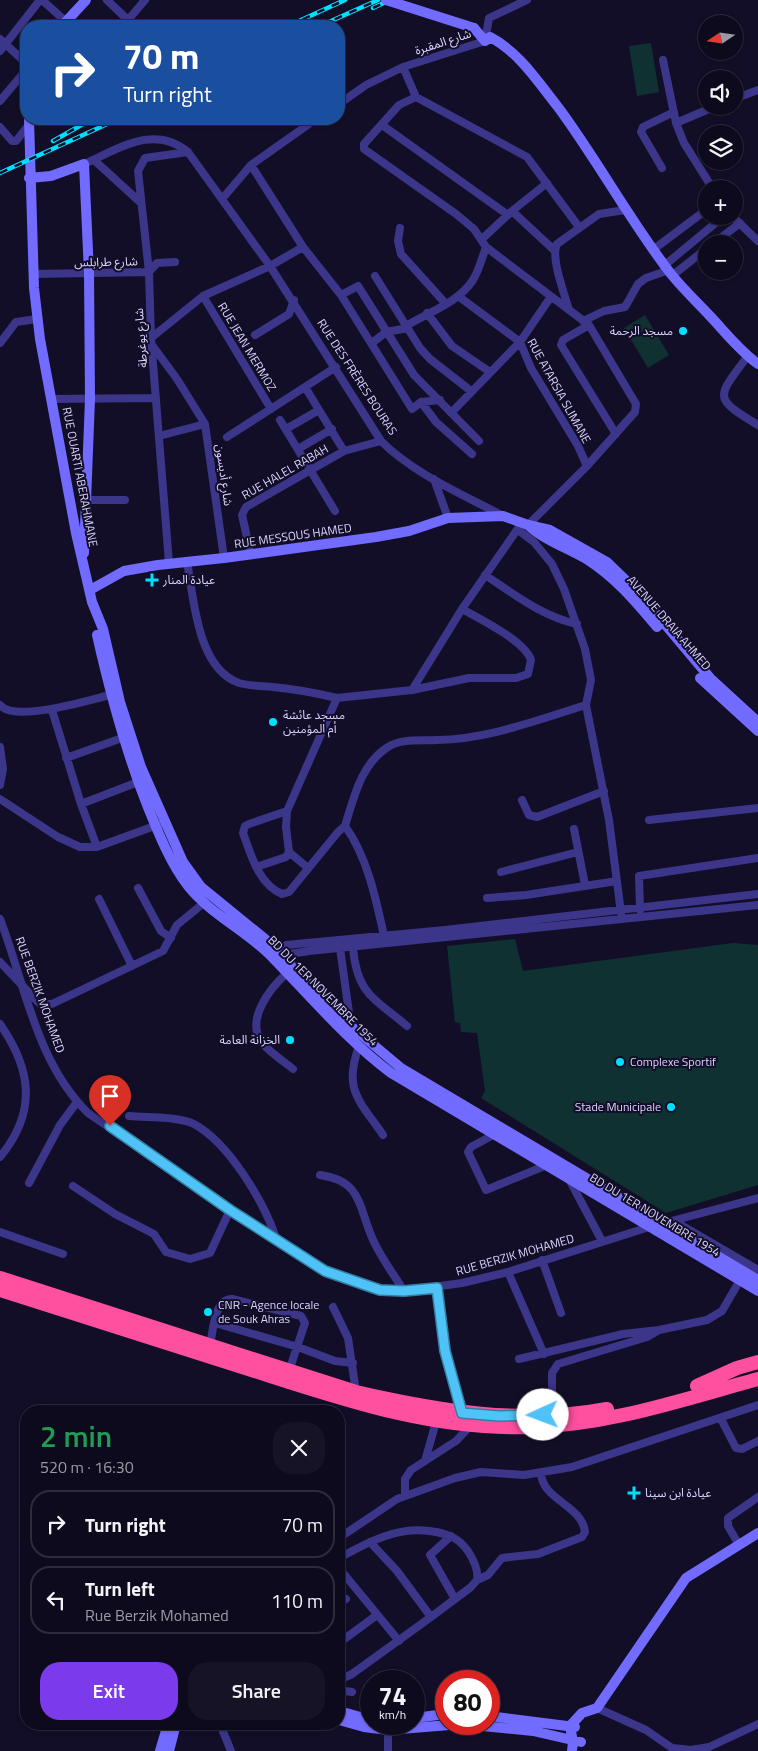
<!DOCTYPE html>
<meta charset="utf-8">
<style>
body{margin:0;font-family:"Titillium Web","Noto Sans Arabic",sans-serif;background:#171326;color:#f1f3f6;height:100vh;display:flex;flex-direction:column;font-size:19px;white-space:nowrap}
*{box-sizing:border-box;margin:0}
p{font-size:16px;color:#9b9aa4}
.icon{flex:none;width:28px;height:28px;fill:none;stroke:currentColor;stroke-width:2;stroke-linecap:round;stroke-linejoin:round}
.map{position:relative;flex:1;overflow:hidden}
.panel{position:absolute;left:20px;top:1405px;width:325px;height:325px;display:flex;flex-direction:column;background:#0e0a1d;border-radius:20px;box-shadow:0 1px 4px #0004,0 0 0 1px #2e2b3b}
.panel>*{flex:none}
.top-card{position:absolute;left:20px;top:20px;width:325px;height:105px;border-radius:20px;box-shadow:0 1px 4px #0004,0 0 0 1px #2e2b3b;background:#1a4fa0;color:#fff;overflow:hidden}
.needle{width:32px;rotate:257deg}
.fabs{position:absolute;left:698px;top:15px;display:grid;gap:10px}
.fabs a{display:grid;place-items:center;width:45px;height:45px;border-radius:50%;background:#0e0a1d;box-shadow:0 1px 4px #0004,0 0 0 1px #2e2b3b;font-size:25px}
.speed{position:absolute;left:360px;top:1670px;display:flex;gap:10px;font-size:25px;font-weight:700;text-align:center}
.speed>*{display:grid;place-content:center;width:65px;height:65px;border-radius:50%;background:#0e0a1d;box-shadow:0 1px 4px #0004,0 0 0 1px #2e2b3b;line-height:1}
.speed small{font-size:12px;font-weight:400}
.speed .limit{border:8px solid #d22;background:#fff;color:#111}
.pin{position:absolute;display:grid;place-items:center;width:42px;height:42px;color:#fff;margin:-51px -21px;border-radius:50% 50% 50% 0;rotate:-45deg;box-shadow:0 0 5px #0007}
.pin .icon{rotate:45deg}
.me{position:absolute;width:55px;margin:-28px;rotate:268deg;stroke-linejoin:round;filter:drop-shadow(0 0 4px #0008)}
.turn{display:flex;align-items:center;gap:18px;height:105px;padding:0 20px;font-size:22px}
.turn .icon{width:65px;height:65px;stroke-width:2.5}
.turn b{display:block;font-size:35px;line-height:42px}
.round{display:grid;place-items:center;flex:none;width:52px;height:52px;border-radius:20px;background:#171326}
.summary{display:flex;align-items:center;justify-content:space-between;height:85px;padding:0 20px}
h1{font-size:30px;font-weight:600;line-height:38px;color:#1e9e55}
.primary-button{display:flex;gap:10px;margin-top:auto;padding:10px 20px}
.primary-button a{flex:1;height:58px;border-radius:20px;background:#7c3aed;color:#fff;font-size:20px;font-weight:600;line-height:58px;text-align:center}
.primary-button a+a{background:#171326;color:#f1f3f6}
ul{padding:0;list-style:none}
li{display:flex;align-items:center;gap:15px;height:68px;margin:0 10px 8px;padding:0 10px;border:2px solid #2e2b3b;border-radius:20px}
li div{flex:1}
li b{display:block;font-size:19px}
li em{font-style:normal}
.map>svg:first-child{display:block}
.green{fill:#103131}
.lines{fill:none;stroke-linecap:round;stroke-linejoin:round}
.street{stroke:#3b3689;stroke-width:8}
.secondary{stroke:#726bff;stroke-width:10}
.highway{stroke:#ff4f9f;stroke-width:14}
.rail-casing{stroke:#00dfff;stroke-width:4.5}
.rail{stroke:#130e27;stroke-width:2.5;stroke-dasharray:8;stroke-linecap:butt}
.secondary-bridge{stroke:#726bff;stroke-width:10}
.route-casing{stroke:#337fa1;stroke-width:12}
.route{stroke:#4fc3f7;stroke-width:9}
.poi-dot{fill:#00dfff;stroke:#130e27;stroke-width:2}
.labels{text-anchor:middle;stroke-width:4;stroke-linejoin:round;paint-order:stroke}
.street-label{font-size:12px;fill:#dad4ff;stroke:#130e27}
.poi-label{font-size:12px;fill:#dad4ff;stroke:#130e27;text-anchor:start}
</style>
<div class="map">
<svg width="758" height="1751" viewBox="0 0 758 1751">
<rect width="100%" height="100%" fill="#130e27"/>
<path class="green" d="M651 43 659 92 637 96 629 46Z
M645 315 669 355 648 368 624 328Z
M515 939 523 971 733 943 758 945V1185L666 1213 481 1098 485 1091 477 1033 461 1032 460 1023 455 1022 447 946Z"/>
<g class="lines">
<path class="street" d="M42 0 71 26
M107 0 129 21
M123 26 145 0
M0 39 26 63
M0 51 40 0
M663 60 676 123 684 143 713 189
M403 67 416 97 527 157 579 227
M416 97 399 105 364 144V149L456 214 474 229 486 247 589 325 636 404 635 412 587 466 528 525
M734 99 758 90
M0 101 26 70
M339 104 366 85 403 67 485 41 489 18 527 0
M676 123 716 106
M382 125 508 215
M0 127 12 141H16L28 126
M94 160 140 202
M84 164C117 150 154 123 188 152L270 266 381 441C414 474 462 494 503 516
M251 165 303 247 341 295 412 409 421 402 440 400
M662 168 641 132 643 127 674 112
M222 199 251 165 316 119
M512 211 554 250
M732 216 758 241
M400 228 398 241 401 254 446 304
M482 239 512 211 547 183
M713 244 740 223
M654 249 706 210
M665 265 724 216
M33 274 149 272 157 263 175 262
M673 275 706 249
M375 276 420 348 430 359 471 391
M341 295 358 286 414 375 479 441
M203 296 271 409
M458 296 520 342 531 368 578 446 587 466
M569 310C565 295 550 257 557 244L599 214 625 210
M427 313 452 346 490 372
M583 321 604 311 625 307 638 284 646 278 669 270
M589 325 563 340 561 345 616 434
M406 326C429 312 458 303 473 280 479 270 482 258 486 247
M255 335 289 314 294 300
M151 338 203 296 270 266 303 247
M0 343 16 322 37 319
M372 343 386 332 408 328
M152 345 177 379 205 424 224 558
M747 357C718 397 711 397 758 425
M305 387 344 451
M52 399 156 398
M421 402 436 422 472 454
M451 413 520 342 550 298
M280 420 335 511
M286 429 319 410
M159 436 205 424
M227 437 336 367
M298 449 332 429
M434 479 448 518
M86 500H125
M518 530 534 542 552 564 564 589 585 649 591 680 586 705 609 820 621 913
M251 555 242 515 246 507 344 451 381 441
M187 562C194 599 197 668 239 683 249 686 263 686 273 687 295 689 316 693 337 698
M169 563 151 338 149 272 138 171 145 158 188 152
M485 575C514 594 543 617 577 624
M412 690 462 609 519 527
M0 705C14 723 89 700 110 695
M52 710 81 804 138 782
M0 747 3 769 0 785
M66 758 122 738
M0 799 58 837 80 847H97L160 824
M522 800 529 815 537 817 604 791
M81 804 97 847
M287 811 249 824 245 826 243 833C251 854 258 884 282 894L289 892 338 832 345 826
M649 820 758 808
M574 829 585 885
M289 852 308 868
M256 867 286 857 289 852 286 827 287 811 337 698 412 690 469 678H516L528 674 531 660C525 641 480 619 462 609
M501 872 578 852
M138 888 161 931 171 938
M487 898 526 895 617 881
M99 899 132 966
M640 910 639 876 758 858
M0 919C25 984 36 1062 88 1113L230 1210 325 1271 380 1290 404 1291 462 1283 508 1272 649 1227 758 1198
M384 936C376 899 367 856 345 826 354 797 361 764 388 747 401 738 422 741 437 740 489 739 537 720 586 705
M340 948 351 1027
M353 948C357 994 374 998 407 1026
M273 952 286 945 445 930 758 894
M281 959 290 954 309 951 758 905
M0 962 37 1001 41 1004H52L163 951 177 925 205 902
M287 973C270 988 244 1021 263 1044 271 1053 283 1061 293 1069
M0 1024C32 1070 37 1112 0 1157
M359 1046C343 1090 359 1100 383 1135
M129 1116C147 1118 178 1116 194 1124 229 1143 264 1202 276 1238
M497 1133 471 1147 468 1152 486 1190 547 1165
M320 1175C364 1181 358 1209 374 1242 382 1259 394 1275 404 1291
M569 1179 602 1241
M29 1183 60 1125 77 1102
M73 1186 115 1214 154 1234 166 1252 190 1259 210 1253 230 1210
M674 1221 758 1270
M0 1232 63 1254
M542 1260 561 1313
M508 1272 544 1354
M437 1288 445 1351 462 1413
M333 1307 348 1338 356 1392
M215 1323 298 1347 335 1361 353 1363
M210 1346C213 1331 214 1299 232 1299L301 1316 305 1323 289 1371
M519 1359 623 1334 659 1330 707 1320 722 1311 740 1280
M543 1415V1405L552 1397V1373L558 1364 647 1337 659 1330
M721 1419 736 1448 742 1449 758 1441
M425 1461 436 1422
M405 1496V1479L411 1470 456 1441 470 1426
M451 1536 430 1555 455 1599
M339 1538 397 1499 455 1478 481 1472 524 1475 572 1467 758 1405
M370 1542 397 1571 431 1617
M739 1545 728 1526V1518L758 1497
M339 1558C370 1541 400 1525 436 1532 451 1535 459 1539 468 1551 473 1559 479 1570 477 1580
M339 1568 399 1641
M339 1604 346 1599
M339 1643 377 1615
M339 1680 352 1674 431 1617 471 1587 477 1580 488 1575 502 1558 538 1554 582 1537 585 1532C582 1505 542 1500 541 1473
M339 1690 352 1692
M597 1708 646 1730 672 1748 691 1750 709 1747 758 1724
M220 1724 231 1751
M388 1751V1724"/>
<path class="secondary" d="M62 26 86 0
M474 28 485 41 490 37C519 52 538 82 558 107 598 161 630 221 671 274 683 289 697 302 710 316 726 333 739 350 758 364
M29 119 34 288 40 339 76 533 92 602 103 629 120 702 141 767 183 862 201 887 265 939 351 1026 401 1068 758 1280
M29 178 51 176 84 164 89 273 90 399 84 553
M528 525C545 541 568 548 588 560 616 578 636 602 657 627
M90 590 124 571 158 565 224 558 376 537 409 531 448 518 503 516 528 525 550 530 607 562 637 591 711 679 758 722
M97 635C110 693 125 749 147 805 158 832 170 863 188 886 211 915 247 931 272 957 310 996 347 1040 391 1073L758 1291
M700 678 758 731
M339 1711 371 1720
M489 1716 575 1727
M414 1718 446 1714
M339 1720 364 1727 388 1730 462 1724 533 1731 581 1742
M570 1726 582 1713 597 1708 686 1578 758 1533
M570 1726 573 1742 572 1751
M160 1751 168 1724
M169 1751 176 1724"/>
<path class="highway" d="M0 1278 356 1392C439 1411 522 1425 607 1409
M0 1290C79 1315 158 1340 236 1365 334 1396 428 1431 531 1427 609 1425 684 1399 758 1379
M697 1386 737 1368 758 1362"/>
<g class="rail-casing">
<path id="rail" d="M373 8 390 0
M288 26 345 0
M320 26 378 0
M53 141 92 119
M0 173 118 119"/>
</g>
<use href="#rail" class="rail"/>
<path class="secondary-bridge" d="M386 0 474 28"/>
</g>
<g class="lines">
<g class="route-casing">
<path id="route" d="M110 1126 230 1210 325 1271 380 1290 404 1291 437 1288 445 1351 462 1413 499 1416 543 1415"/>
</g>
<use href="#route" class="route"/>
</g>
<g class="poi-dot">
<circle cx="683" cy="331" r="5"/>
<path d="M149.5 572.5h5v5h5v5h-5v5h-5v-5h-5v-5h5z"/>
<circle cx="273" cy="722" r="5"/>
<circle cx="290" cy="1040" r="5"/>
<circle cx="620" cy="1062" r="5"/>
<circle cx="671" cy="1107" r="5"/>
<circle cx="208" cy="1312" r="5"/>
<path d="M631.5 1485.5h5v5h5v5h-5v5h-5v-5h-5v-5h5z"/>
</g>
<g class="labels">
<g class="street-label">
<text transform="translate(443 42) rotate(-18)" y="4">شارع المقبرة</text>
<text transform="translate(106 262) rotate(-1)" y="4">شارع طرابلس</text>
<text transform="translate(141 338) rotate(-94)" y="4">شارع يوغرطة</text>
<text transform="translate(247 347) rotate(59)" y="4">RUE JEAN MERMOZ</text>
<text transform="translate(357 377) rotate(57)" y="4">RUE DES FRÈRES BOURAS</text>
<text transform="translate(559 391) rotate(61)" y="4">RUE ATARSIA SLIMANE</text>
<text transform="translate(285 472) rotate(-30)" y="4">RUE HALEL RABAH</text>
<text transform="translate(224 475) rotate(82)" y="4">شارع أديسون</text>
<text transform="translate(80 477) rotate(79)" y="4">RUE OUARTI ABERAHMANE</text>
<text transform="translate(293 536) rotate(-8)" y="4">RUE MESSOUS HAMED</text>
<text transform="translate(669 623) rotate(49)" y="4">AVENUE DRAIA AHMED</text>
<text transform="translate(323 991) rotate(45)" y="4">BD DU 1ER NOVEMBRE 1954</text>
<text transform="translate(40 995) rotate(70)" y="4">RUE BERZIK MOHAMED</text>
<text transform="translate(655 1215) rotate(31)" y="4">BD DU 1ER NOVEMBRE 1954</text>
<text transform="translate(515 1255) rotate(-16)" y="4">RUE BERZIK MOHAMED</text>
</g>
<g class="poi-label">
<text x="673" y="335" text-anchor="end">مسجد الرحمة</text>
<text x="163" y="584">عيادة المنار</text>
<text x="283" y="719">مسجد عائشة<tspan x="283" dy="14">أم المؤمنين</tspan></text>
<text x="280" y="1044" text-anchor="end">الخزانة العامة</text>
<text x="630" y="1066">Complexe Sportif</text>
<text x="661" y="1111" text-anchor="end">Stade Municipale</text>
<text x="218" y="1309">CNR - Agence locale<tspan x="218" dy="14">de Souk Ahras</tspan></text>
<text x="645" y="1497">عيادة ابن سينا</text>
</g>
</g>
</svg>
<div class="fabs">
<a><svg class="needle" viewBox="-14 -14 28 28"><path d="M0-13l5 13h-10z" fill="#e53935"/><path d="M0 13l5-13h-10z" fill="#9b9aa4"/></svg></a>
<a><svg class="icon" aria-label="sound" viewBox="0 0 24 24"><path d="M4 9h4l5-4v14l-5-4H4zM17 9q2 3 0 6"/></svg></a>
<a><svg class="icon" aria-label="layers" viewBox="0 0 24 24"><path d="M12 4l9 5-9 5-9-5zM3 14l9 5 9-5"/></svg></a>
<a>+</a>
<a>−</a>
</div>
<div class="speed"><div>74<small>km/h</small></div><div class="limit">80</div></div>
<div class="pin" style="left:110px;top:1126px;background:#d93025"><svg class="icon" aria-label="arrive" viewBox="0 0 24 24"><path d="M6 21V4h12l-3 4 3 4H6"/></svg></div>
<svg class="me" style="left:543px;top:1415px" viewBox="-20 -20 40 40"><circle r="19" fill="#fff"/><path d="M0-13L10 11 0 6-10 11z" fill="#4fc3f7"/></svg>
<div class="top-card">
<div class="turn"><svg class="icon" aria-label="right" viewBox="0 0 24 24"><path d="M7 20v-9h11M14 6l5 5-5 5"/></svg><div><b>70 m</b>Turn right</div></div>
</div>
<section class="panel">
<div class="summary"><div><h1>2 min</h1><p>520 m · 16:30</p></div><a class="round"><svg class="icon" aria-label="close" viewBox="0 0 24 24"><path d="M6 6l12 12M18 6L6 18"/></svg></a></div>
<ul>
<li><svg class="icon" aria-label="right" viewBox="0 0 24 24"><path d="M7 20v-9h11M14 6l5 5-5 5"/></svg><div><b>Turn right</b></div><em>70 m</em></li>
<li><svg class="icon" aria-label="left" viewBox="0 0 24 24"><path d="M17 20v-9H6M10 6l-5 5 5 5"/></svg><div><b>Turn left</b><p>Rue Berzik Mohamed</p></div><em>110 m</em></li>
</ul>
<div class="primary-button"><a>Exit</a><a>Share</a></div>
</section>
</div>
